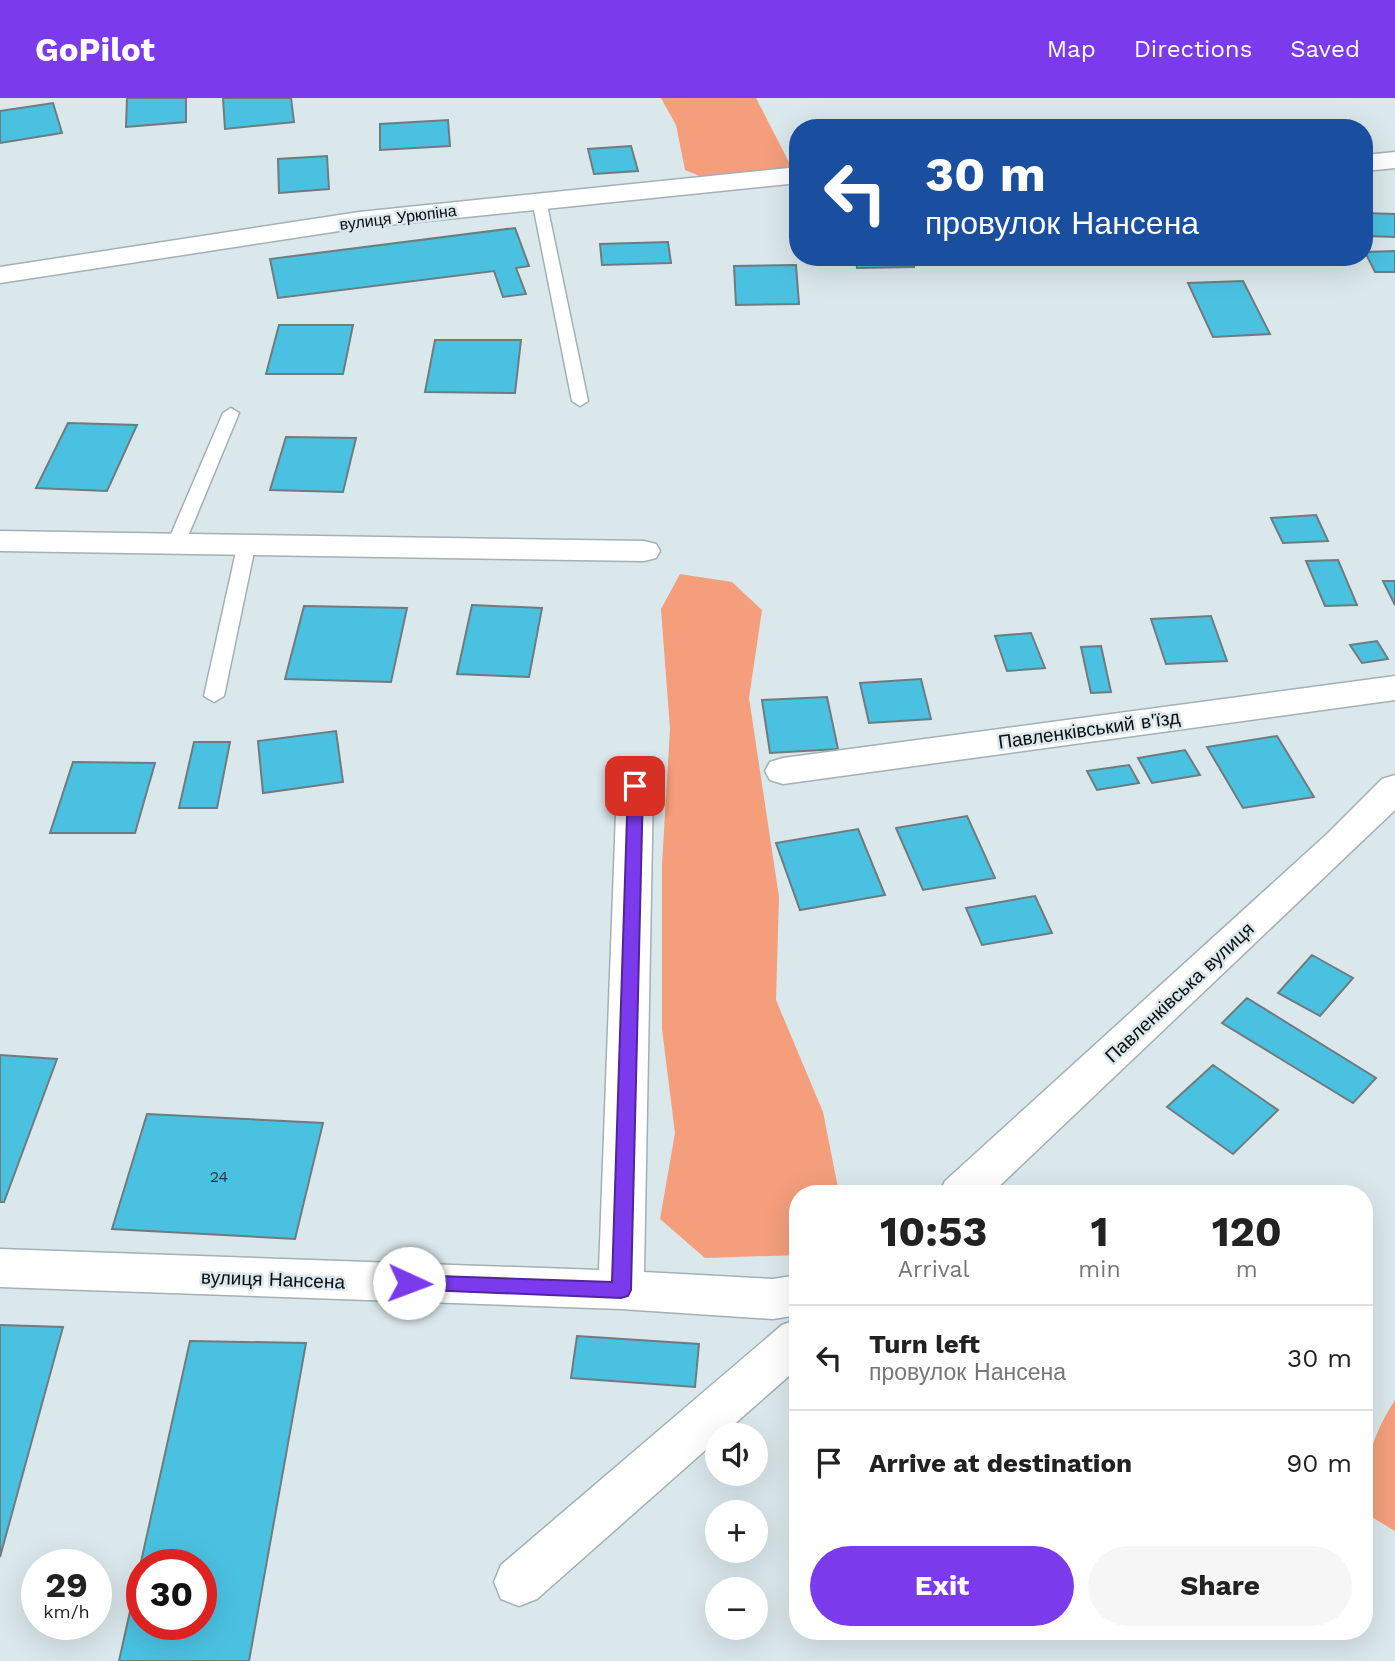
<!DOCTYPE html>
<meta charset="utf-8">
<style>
body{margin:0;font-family:"Work Sans",sans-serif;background:#f6f6f6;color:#222;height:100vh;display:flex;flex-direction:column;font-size:26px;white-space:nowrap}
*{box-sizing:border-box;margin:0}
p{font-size:23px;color:#767676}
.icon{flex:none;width:38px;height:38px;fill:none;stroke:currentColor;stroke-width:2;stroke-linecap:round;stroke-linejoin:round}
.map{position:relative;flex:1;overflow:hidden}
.side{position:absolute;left:789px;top:1087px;width:584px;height:455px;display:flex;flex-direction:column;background:#fff;border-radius:28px;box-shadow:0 7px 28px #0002}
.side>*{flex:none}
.banner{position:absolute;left:789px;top:21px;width:584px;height:147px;border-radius:28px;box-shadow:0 7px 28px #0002;background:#1a4fa0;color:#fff;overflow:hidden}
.fabs{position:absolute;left:705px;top:1325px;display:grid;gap:14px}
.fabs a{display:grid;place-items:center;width:63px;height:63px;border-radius:50%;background:#fff;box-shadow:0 7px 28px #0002;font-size:35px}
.speed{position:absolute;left:21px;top:1451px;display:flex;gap:14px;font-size:35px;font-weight:700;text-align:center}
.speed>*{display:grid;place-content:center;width:91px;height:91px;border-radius:50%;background:#fff;box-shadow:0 7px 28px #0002;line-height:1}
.speed small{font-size:18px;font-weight:400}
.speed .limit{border:10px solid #d22;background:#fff;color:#111}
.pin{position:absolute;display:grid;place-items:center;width:60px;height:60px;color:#fff;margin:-30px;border-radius:14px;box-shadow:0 4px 10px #0006}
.me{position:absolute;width:77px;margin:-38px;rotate:92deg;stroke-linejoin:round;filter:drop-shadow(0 0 5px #0008)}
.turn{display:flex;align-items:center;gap:24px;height:147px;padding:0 21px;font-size:32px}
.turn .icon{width:91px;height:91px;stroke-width:2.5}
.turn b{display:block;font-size:49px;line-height:60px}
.eta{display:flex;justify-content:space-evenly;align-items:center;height:119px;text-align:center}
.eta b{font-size:42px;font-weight:700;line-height:49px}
.cta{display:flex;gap:14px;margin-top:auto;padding:14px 21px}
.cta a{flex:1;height:80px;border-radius:42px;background:#7c3aed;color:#fff;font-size:28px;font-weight:700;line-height:80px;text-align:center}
.cta a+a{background:#f6f6f6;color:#222}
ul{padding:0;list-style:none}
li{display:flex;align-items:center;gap:21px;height:105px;padding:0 21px;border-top:2px solid #e0e0e0}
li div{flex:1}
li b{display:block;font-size:26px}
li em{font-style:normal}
header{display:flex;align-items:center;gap:42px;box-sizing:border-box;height:98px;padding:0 35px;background:#7c3aed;color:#fff}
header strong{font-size:33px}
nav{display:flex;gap:38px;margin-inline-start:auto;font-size:24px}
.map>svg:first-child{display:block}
.forest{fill:#f49e7b}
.building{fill:#4bc1e2;stroke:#707b7f;stroke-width:2;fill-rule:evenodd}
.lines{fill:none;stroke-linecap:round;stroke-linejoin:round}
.service-casing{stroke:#a3b0b4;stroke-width:3}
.minor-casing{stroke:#a3b0b4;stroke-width:3}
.service{fill:#fff;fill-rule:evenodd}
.minor{fill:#fff;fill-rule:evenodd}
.route{fill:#7c3aed;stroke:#51269a;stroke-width:2}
.labels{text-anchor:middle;stroke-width:5;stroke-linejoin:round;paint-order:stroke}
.far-street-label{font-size:16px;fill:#0a0e10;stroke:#dae7eb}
.number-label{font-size:16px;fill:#1a3b44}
.street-label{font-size:19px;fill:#0a0e10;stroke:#dae7eb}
</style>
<header>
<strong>GoPilot</strong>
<nav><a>Map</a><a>Directions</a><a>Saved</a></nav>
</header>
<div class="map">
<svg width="1395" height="1563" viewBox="0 0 1395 1563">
<rect width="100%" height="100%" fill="#dae7eb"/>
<path class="forest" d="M661 0H756L792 70 702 79 685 72 676 27Z
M680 476 732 484 762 512 749 600 779 799 776 902 823 1014 839 1095 798 1096V1157L705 1160 660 1121 675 1035 662 931V767L670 631 661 511Z
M1395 1302V1433L1365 1415C1365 1367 1369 1343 1395 1302Z"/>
<path class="building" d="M127 0H186V24L126 29Z
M223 0H291L294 24 225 31Z
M53 5 62 35 0 45V13Z
M448 22 450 48 380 52V26Z
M631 48 638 73 594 76 588 51Z
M327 58 329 91 279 95 278 61Z
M1365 115 1395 116V139L1365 138Z
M515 130 529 168 516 170 526 196 503 199 494 173 278 200 270 161Z
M668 144 671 165 602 167 600 146Z
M1395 153V174H1375L1365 154Z
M856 159H912L914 169 857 170Z
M796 167 799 206 736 207 734 168Z
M1243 183 1270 236 1213 239 1188 185Z
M279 227H353L343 276H266Z
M435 242H521L515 295 425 294Z
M68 325 137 327 107 393 36 390Z
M286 339 356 340 343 394 270 392Z
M1316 417 1328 443 1283 445 1271 420Z
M1338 462 1357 507 1325 508 1306 463Z
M1383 483H1395V507Z
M472 507 542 510 529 579 457 576Z
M304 508 407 510 391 584 285 581Z
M1211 518 1227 563 1166 566 1151 521Z
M1031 535 1045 570 1007 573 995 538Z
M1377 543 1388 561 1362 565 1350 547Z
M1101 548 1111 594 1091 595 1081 549Z
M921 581 931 621 869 625 860 585Z
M827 599 838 651 770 655 762 602Z
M336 633 343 684 263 695 258 643Z
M1277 638 1314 699 1243 710 1207 649Z
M194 644H230L217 710H179Z
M1185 652 1200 677 1152 685 1138 660Z
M73 664 155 665 135 735H50Z
M1129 667 1139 685 1097 692 1087 673Z
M967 718 995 780 923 792 896 730Z
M858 731 885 797 800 812 776 745Z
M1035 798 1052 835 982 847 966 810Z
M1312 857 1353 880 1320 918 1278 895Z
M1247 900 1376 980 1353 1005 1222 925Z
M0 957 57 961 4 1104H0Z
M1213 967 1278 1012 1233 1056 1167 1009Z
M147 1016 323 1025 295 1141 112 1131Z
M0 1227 63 1229 0 1459Z
M577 1238 699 1246 695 1289 571 1280Z
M190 1243 306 1245 249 1563H119ZM142 1466H201V1526H142Z
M835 1533H918L836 1539Z"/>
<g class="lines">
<g class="service-casing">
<path id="service" d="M539 98 546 102 588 303 580 308 572 303 532 102Z
M231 310 239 315 184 448 175 453 169 452 166 448 223 315Z
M246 444 255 449 224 598 214 604 204 598 237 449Z"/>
</g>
<g class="minor-casing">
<path id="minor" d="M1395 54V70L1365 73V57Z
M798 69V85L359 130 0 185V169L359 114Z
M0 433 644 443 656 446 660 453 656 460 644 463 0 453Z
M1395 578V602L783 686 770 682 765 673 770 664 783 660Z
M635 675 648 679 653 688 644 1174 773 1181 798 1177V1217L773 1221 621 1211 0 1189V1151L599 1172 617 688 622 679Z
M1395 677V712L991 1096H939L945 1083 1328 735 1382 681Z
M798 1221V1270L722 1337H718V1341L537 1501 519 1508 501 1501 494 1484 501 1467 782 1227Z"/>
</g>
<use href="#service" class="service"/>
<use href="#minor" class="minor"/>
</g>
<path class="route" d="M635 683 643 688 631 1192 628 1198 621 1200 402 1191 399 1185 402 1179 409 1177 612 1184 628 688Z"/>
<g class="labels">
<g class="far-street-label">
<text transform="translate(398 119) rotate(-7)" y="6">вулиця Урюпіна</text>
</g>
<g class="number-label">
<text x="219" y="1084">24</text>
</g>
<g class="street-label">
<text transform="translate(1089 631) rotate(-8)" y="7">Павленківський в'їзд</text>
<text transform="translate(1179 894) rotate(-43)" y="7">Павленківська вулиця</text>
<text transform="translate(273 1181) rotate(2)" y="7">вулиця Нансена</text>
</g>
</g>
</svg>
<div class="fabs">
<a><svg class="icon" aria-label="sound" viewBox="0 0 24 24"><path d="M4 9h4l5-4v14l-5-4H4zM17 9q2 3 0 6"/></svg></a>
<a>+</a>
<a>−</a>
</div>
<div class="speed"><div>29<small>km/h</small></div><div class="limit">30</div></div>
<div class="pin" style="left:635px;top:688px;background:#d93025"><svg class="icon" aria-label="arrive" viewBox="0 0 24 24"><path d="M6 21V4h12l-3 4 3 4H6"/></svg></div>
<svg class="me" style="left:409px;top:1185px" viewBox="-20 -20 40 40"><circle r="19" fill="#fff"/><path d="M0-13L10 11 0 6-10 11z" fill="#7c3aed"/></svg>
<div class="banner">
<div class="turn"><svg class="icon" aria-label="left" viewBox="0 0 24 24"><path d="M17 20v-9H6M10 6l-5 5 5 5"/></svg><div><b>30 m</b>провулок Нансена</div></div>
</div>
<section class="side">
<div class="eta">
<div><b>10:53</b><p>Arrival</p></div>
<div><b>1</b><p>min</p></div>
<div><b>120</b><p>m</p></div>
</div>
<ul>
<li><svg class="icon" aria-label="left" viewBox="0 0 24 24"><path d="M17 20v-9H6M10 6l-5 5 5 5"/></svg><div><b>Turn left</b><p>провулок Нансена</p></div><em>30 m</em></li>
<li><svg class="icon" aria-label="arrive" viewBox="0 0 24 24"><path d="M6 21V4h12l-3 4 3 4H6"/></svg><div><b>Arrive at destination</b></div><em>90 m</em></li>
</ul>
<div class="cta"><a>Exit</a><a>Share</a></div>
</section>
</div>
